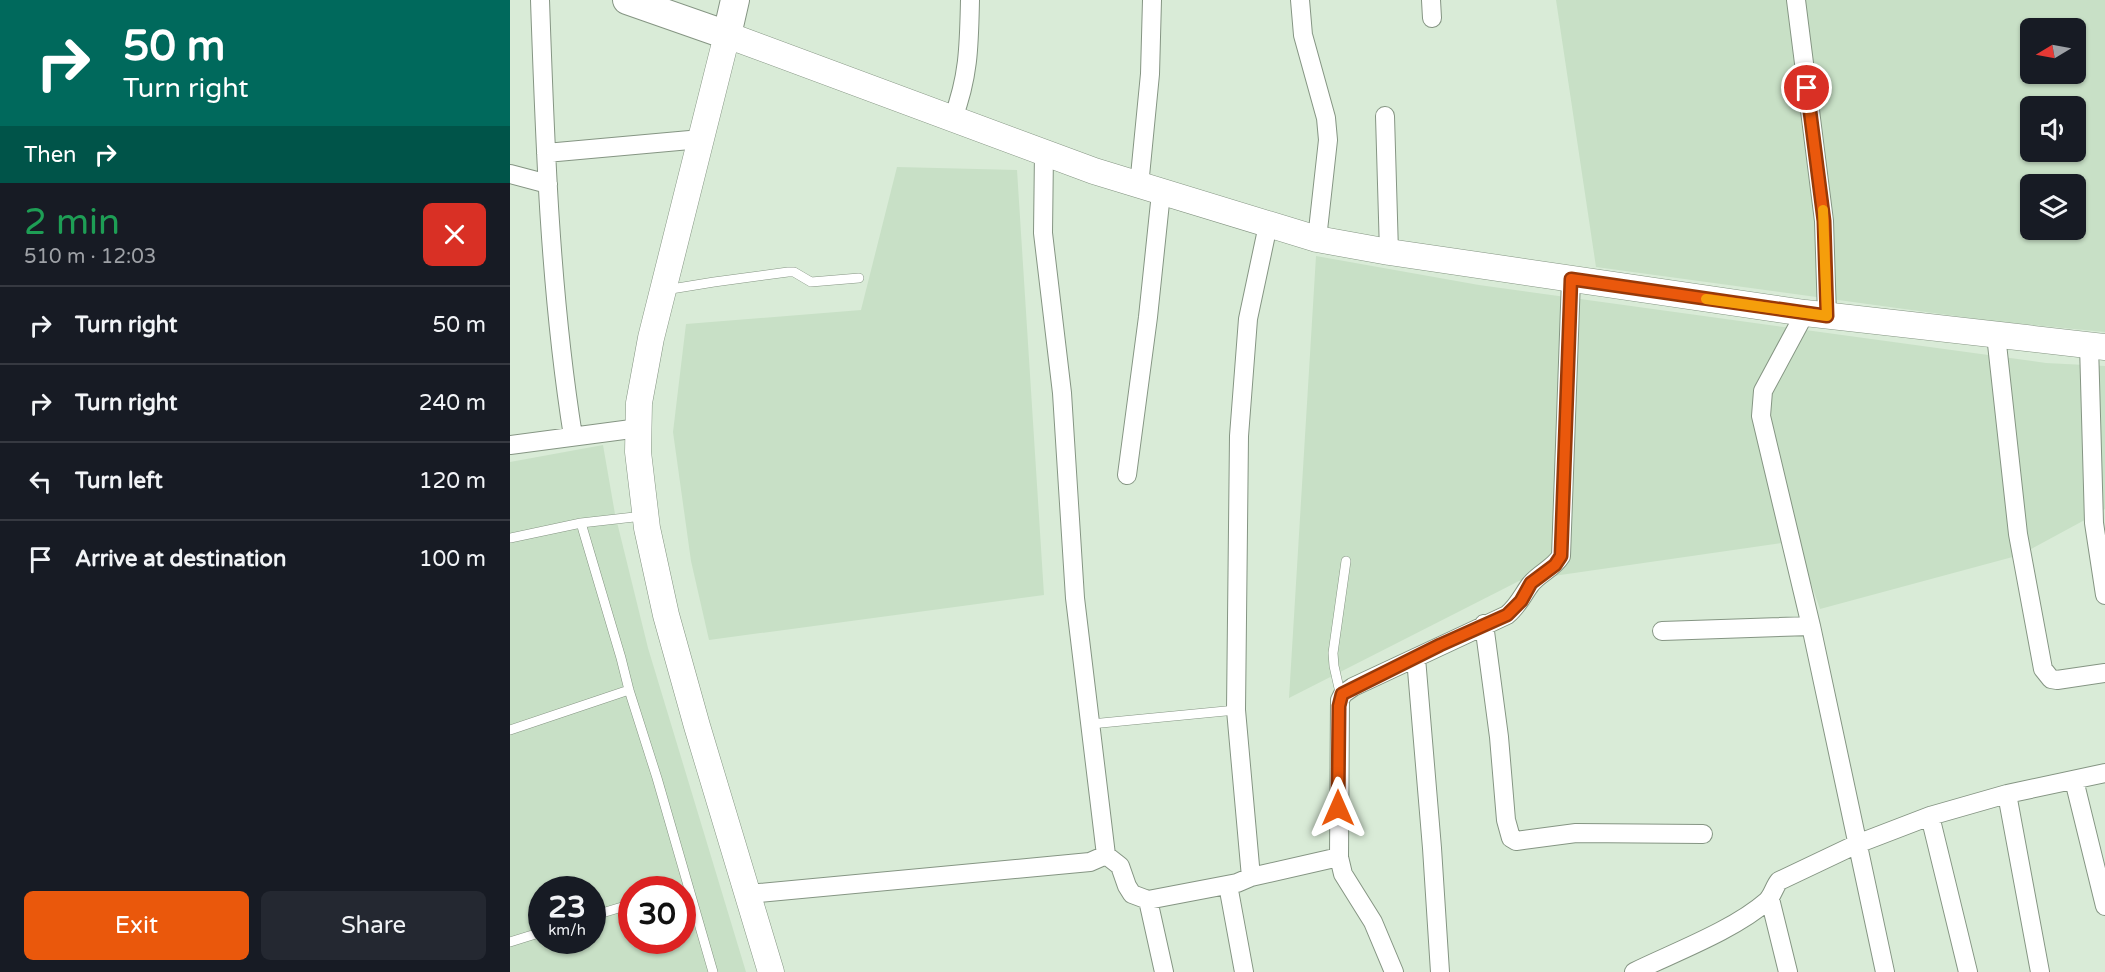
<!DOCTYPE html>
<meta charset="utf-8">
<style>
body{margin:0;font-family:"Varela Round",sans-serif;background:#242831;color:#f1f3f6;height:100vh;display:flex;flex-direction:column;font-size:22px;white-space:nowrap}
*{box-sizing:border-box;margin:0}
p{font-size:20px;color:#9ea1a6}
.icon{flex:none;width:33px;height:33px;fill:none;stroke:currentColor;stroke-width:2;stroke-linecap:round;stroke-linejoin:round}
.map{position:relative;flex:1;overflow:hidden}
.side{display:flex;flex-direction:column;background:#171b24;width:510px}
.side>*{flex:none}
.hud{background:#00695c;color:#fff;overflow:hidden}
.needle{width:39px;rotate:260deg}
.controls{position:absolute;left:1510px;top:18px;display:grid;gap:12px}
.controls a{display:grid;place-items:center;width:66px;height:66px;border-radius:9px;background:#171b24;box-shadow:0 2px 4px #0004;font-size:30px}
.speed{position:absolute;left:18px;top:876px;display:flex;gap:12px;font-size:30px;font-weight:700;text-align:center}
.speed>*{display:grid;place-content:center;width:78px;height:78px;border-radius:50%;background:#171b24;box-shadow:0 2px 4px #0004;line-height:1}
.speed small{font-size:15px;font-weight:400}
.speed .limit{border:9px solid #d22;background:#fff;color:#111}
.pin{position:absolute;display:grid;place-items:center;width:51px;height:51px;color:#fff;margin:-26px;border:3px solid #fff;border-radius:50%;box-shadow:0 2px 6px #0007}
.me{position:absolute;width:66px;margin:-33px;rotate:0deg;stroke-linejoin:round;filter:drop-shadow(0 0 4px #0008)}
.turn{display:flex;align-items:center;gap:21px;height:126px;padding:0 24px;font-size:27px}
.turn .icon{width:78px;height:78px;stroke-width:2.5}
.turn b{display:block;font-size:42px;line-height:51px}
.then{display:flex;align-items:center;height:57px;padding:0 24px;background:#0003;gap:12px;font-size:22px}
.round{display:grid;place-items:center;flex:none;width:63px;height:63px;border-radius:9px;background:#242831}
.headline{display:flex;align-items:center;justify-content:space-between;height:102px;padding:0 24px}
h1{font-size:36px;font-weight:600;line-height:45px;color:#1e9e55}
.cta{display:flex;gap:12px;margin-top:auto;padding:12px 24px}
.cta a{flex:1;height:69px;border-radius:9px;background:#ea580c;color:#fff;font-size:24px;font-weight:600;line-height:69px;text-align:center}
.cta a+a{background:#242831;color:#f1f3f6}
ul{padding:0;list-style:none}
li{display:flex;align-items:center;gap:18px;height:78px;padding:0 24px;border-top:2px solid #363941}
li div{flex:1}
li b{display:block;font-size:22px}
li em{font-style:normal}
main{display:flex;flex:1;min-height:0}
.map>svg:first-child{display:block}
.built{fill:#c8e0c6;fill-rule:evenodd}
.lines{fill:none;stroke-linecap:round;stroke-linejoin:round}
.lane-casing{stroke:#859583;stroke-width:10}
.street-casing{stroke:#859583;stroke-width:20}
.secondary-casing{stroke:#859583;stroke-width:27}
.primary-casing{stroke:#859583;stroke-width:30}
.lane{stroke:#fff;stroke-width:9}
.street{stroke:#fff;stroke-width:18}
.secondary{stroke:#fff;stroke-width:26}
.primary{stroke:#fff;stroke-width:28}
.route-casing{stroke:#983908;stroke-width:15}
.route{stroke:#ea580c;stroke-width:10}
.slow{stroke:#f59e0b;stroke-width:10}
</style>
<main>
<section class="side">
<div class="hud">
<div class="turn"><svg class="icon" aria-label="right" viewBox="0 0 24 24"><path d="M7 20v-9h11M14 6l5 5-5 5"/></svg><div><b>50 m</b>Turn right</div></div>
<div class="then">Then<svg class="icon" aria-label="right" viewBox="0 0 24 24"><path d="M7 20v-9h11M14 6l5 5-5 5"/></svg></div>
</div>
<div class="headline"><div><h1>2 min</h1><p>510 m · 12:03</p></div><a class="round" style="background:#d93025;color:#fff"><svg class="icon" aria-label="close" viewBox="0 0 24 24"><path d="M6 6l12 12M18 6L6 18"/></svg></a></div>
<ul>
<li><svg class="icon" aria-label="right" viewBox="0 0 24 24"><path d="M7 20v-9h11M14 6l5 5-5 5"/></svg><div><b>Turn right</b></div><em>50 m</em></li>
<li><svg class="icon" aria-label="right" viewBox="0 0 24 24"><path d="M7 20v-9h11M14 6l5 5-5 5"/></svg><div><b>Turn right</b></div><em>240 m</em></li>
<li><svg class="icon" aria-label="left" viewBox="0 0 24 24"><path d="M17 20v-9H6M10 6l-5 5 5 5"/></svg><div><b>Turn left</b></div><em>120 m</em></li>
<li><svg class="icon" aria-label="arrive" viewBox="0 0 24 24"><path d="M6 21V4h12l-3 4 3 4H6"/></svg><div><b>Arrive at destination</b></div><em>100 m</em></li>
</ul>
<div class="cta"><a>Exit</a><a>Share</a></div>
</section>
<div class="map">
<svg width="1595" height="972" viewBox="0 0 1595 972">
<rect width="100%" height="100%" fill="#d9ebd7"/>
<path class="built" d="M1046 0H1595V332L1482 321 1086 267ZM1521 28H1566V74H1521ZM1521 106H1566V152H1521ZM1521 184H1566V230H1521Z
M387 167 507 170 534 595 199 640 181 561 163 432 176 324 351 310Z
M806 256 969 285 1536 363 1595 366V509L1510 555 1310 609 1286 541 1009 581 779 698Z
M93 445 105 514 138 648 236 972H0V462ZM32 890H82V940H32ZM122 890H172V940H122Z"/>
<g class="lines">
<g class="lane-casing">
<path id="lane" d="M155 290 204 282 278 272H284L301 282 349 278
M71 523 111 658 119 690 147 778 203 972
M0 538 71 523 133 516
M831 697 824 666 823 653 836 561
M581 724 726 710
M0 730 119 690
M82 916 122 904
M0 942 32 932"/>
</g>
<g class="street-casing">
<path id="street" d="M30 0C35 145 40 292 63 436
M790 0 793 35 816 118 818 140 807 239
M921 0 922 18
M1286 0 1314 221 1317 316
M875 116 879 252
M443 118C459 76 459 44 460 0
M534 152 533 233 552 393 565 598 596 855 610 866 617 886 622 894 638 900 727 883 741 877 829 857
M36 153 191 139
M0 174 38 184
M629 186 640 74 642 0
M1295 313 1253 391 1251 416 1301 626 1375 972
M1486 335 1508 534 1533 669 1541 679 1547 680 1595 673
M1579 345 1584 523 1595 595
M0 445 129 428
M617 475 638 317 651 193
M974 624 989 737 996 820 1001 838 1006 841 1066 833 1193 834
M1152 631 1301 626
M906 658 922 848 930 972
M1564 780 1595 906
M1497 794 1530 972
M1420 816 1458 972
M741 877 726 710 729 436 738 319 758 225
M718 885 734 972
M238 894 580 862 596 855
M1260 899 1278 972
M638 900 654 972
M884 972 863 922 833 874 829 857 830 700 833 694 843 687 997 615C1008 606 1012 596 1020 585 1029 573 1043 569 1051 556L1061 279
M1124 972C1165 952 1224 930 1257 901 1263 895 1264 887 1269 881L1347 844 1420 816 1497 794 1595 773"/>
</g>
<g class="secondary-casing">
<path id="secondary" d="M261 972 187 726 156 615 137 528 128 452 129 403 141 338 217 35 584 171 807 239 879 252 1295 313 1595 347"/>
</g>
<g class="primary-casing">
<path id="primary" d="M117 0 217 35 225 0"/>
</g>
<use href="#lane" class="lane"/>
<use href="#street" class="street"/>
<use href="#secondary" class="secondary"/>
<use href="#primary" class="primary"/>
</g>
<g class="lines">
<g class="route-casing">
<path id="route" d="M828 808 829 706 832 694 930 645 997 615 1011 601 1021 583 1045 565 1051 556 1061 279 1317 316 1314 221 1297 88"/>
</g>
<use href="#route" class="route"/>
<path class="slow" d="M1196 299 1317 316 1313 210"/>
</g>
</svg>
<div class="controls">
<a><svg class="needle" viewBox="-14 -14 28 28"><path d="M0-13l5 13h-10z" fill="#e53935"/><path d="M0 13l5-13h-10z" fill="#9ea1a6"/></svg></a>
<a><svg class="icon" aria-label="sound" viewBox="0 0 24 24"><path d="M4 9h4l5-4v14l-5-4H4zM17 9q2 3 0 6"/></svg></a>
<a><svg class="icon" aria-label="layers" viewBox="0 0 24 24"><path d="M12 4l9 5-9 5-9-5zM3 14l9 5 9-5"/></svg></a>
</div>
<div class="speed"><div>23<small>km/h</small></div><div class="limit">30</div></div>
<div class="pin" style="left:1297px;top:88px;background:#d93025"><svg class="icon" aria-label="arrive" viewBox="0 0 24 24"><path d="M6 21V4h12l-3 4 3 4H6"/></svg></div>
<svg class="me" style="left:828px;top:808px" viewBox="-20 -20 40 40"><path d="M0-17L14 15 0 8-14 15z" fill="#ea580c" stroke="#fff" stroke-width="4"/></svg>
</div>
</main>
